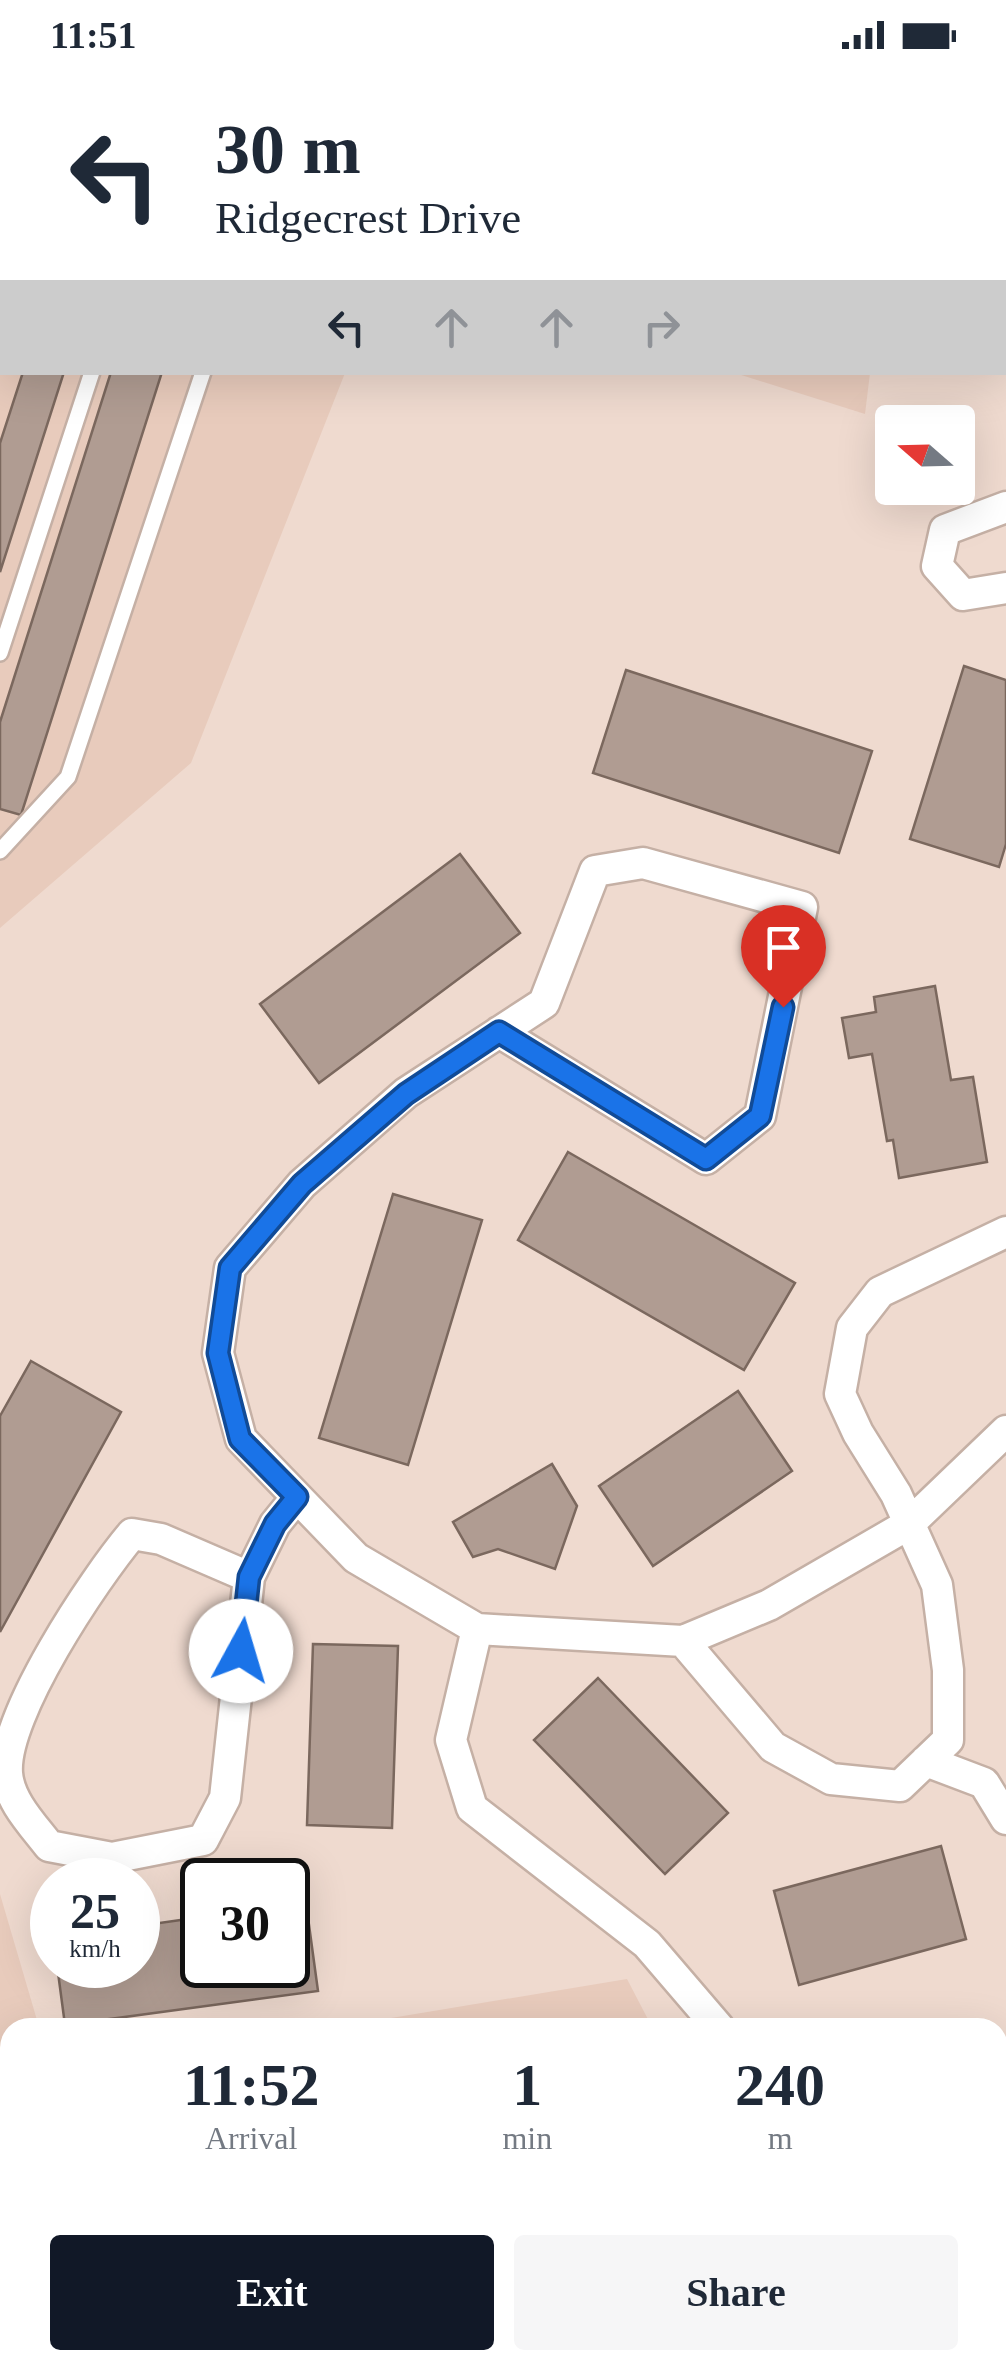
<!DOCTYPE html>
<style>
body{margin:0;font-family:Georgia,serif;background:#f6f6f7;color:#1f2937;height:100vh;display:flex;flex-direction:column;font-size:38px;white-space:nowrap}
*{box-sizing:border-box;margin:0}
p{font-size:32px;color:#747a83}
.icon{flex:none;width:55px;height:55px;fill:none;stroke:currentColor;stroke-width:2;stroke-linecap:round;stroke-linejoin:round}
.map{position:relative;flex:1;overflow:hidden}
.sheet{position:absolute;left:0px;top:1948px;width:1008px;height:352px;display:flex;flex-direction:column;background:#fff;border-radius:30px 30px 0 0;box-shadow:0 10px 40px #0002}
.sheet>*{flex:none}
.banner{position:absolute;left:0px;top:0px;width:1008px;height:305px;box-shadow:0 10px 40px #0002;background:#fff;color:#1f2937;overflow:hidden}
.needle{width:65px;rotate:290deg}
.buttons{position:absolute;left:875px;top:335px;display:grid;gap:20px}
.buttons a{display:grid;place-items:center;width:100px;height:100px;border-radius:10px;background:#fff;box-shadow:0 10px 40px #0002;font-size:50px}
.speed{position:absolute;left:30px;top:1788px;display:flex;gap:20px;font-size:50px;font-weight:700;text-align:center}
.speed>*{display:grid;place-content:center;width:130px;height:130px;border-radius:50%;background:#fff;box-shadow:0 10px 40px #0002;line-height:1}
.speed small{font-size:25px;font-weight:400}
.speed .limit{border:5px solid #111;border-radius:15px;background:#fff;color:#111}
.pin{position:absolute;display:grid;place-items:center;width:85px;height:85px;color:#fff;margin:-102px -42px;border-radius:50% 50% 50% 0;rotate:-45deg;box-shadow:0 0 10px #0007}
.pin .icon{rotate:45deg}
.me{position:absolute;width:110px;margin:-55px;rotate:6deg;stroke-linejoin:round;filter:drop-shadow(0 0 8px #0008)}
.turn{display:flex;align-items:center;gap:35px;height:210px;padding:0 50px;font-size:45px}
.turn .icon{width:130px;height:130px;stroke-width:2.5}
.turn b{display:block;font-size:70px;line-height:85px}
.lanes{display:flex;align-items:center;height:95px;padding:0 50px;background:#0003;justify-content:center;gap:50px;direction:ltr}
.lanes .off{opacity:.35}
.eta{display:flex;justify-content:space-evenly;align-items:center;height:170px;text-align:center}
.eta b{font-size:60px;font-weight:600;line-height:70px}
.cta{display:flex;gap:20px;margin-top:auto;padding:20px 50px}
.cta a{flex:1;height:115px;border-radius:10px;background:#111827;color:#fff;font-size:40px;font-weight:600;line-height:115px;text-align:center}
.cta a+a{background:#f6f6f7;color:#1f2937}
.status{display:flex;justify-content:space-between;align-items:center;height:70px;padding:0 50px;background:#fff;direction:ltr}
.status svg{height:28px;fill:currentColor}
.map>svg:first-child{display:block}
.built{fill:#e8cbbc}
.building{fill:#b09c92;stroke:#7b685e;stroke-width:2.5}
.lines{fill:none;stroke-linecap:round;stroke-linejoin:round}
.service-casing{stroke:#c5b0a5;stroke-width:20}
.minor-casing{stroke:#c5b0a5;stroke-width:35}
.service{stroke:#fff;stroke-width:15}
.minor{stroke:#fff;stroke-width:30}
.route-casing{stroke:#114b97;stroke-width:25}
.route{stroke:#1a73e8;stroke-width:18}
</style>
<div class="status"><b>11:51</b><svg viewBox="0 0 49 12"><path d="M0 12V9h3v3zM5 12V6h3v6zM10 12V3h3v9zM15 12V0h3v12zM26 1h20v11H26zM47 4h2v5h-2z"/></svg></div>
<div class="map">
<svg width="1006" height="2298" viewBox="0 0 1006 2298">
<rect width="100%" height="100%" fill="#efdacf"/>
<path class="built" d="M0 0H1006V83L1005 2H2V302L345 303 191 693 0 858Z
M735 303H870L865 344Z
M0 1824 39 1957 10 1958V2290H827L832 2298H0Z
M627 1909 652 1957H337Z"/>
<path class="building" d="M0 131H2L0 217Z
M23 302H64L0 502V373Z
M111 302H162L21 745 0 739V652Z
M964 596 1006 610V774L999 797 910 769Z
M626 600 872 681 839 783 593 703Z
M460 784 520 863 319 1013 260 934Z
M935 916 951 1010 973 1007 987 1092 899 1108 893 1070 887 1071 872 984 849 988 842 948 876 942 874 927Z
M568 1082 795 1213 744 1300 518 1170Z
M393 1124 482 1150 408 1395 319 1368Z
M31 1291 121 1342 0 1562V1346Z
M738 1321 792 1401 653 1496 599 1416Z
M552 1394 577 1436 555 1499 498 1479 473 1487 453 1452Z
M313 1574 398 1576 392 1758 307 1755Z
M598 1608 728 1743 665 1804 534 1670Z
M941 1776 966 1869 799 1915 774 1821Z
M306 1833 318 1921 65 1955 57 1895H138V1856L202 1847V1895H288V1836Z
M1006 2182V2249L998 2237V2188Z
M0 2192 10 2207V2290H62L68 2298H7L0 2287Z
M106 2290H167L172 2298H112Z
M207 2290H267L272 2298H212Z
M714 2290H781L786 2298H719Z"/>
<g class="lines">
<g class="service-casing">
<path id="service" d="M158 0 165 2
M236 2 241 0
M0 104 2 105
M0 284 2 275
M0 583 92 302
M0 781 68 707 203 302
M0 2033 10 2054
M0 2104 10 2099
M0 2145 10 2162
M87 2290 92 2298
M184 2290 189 2298
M291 2290 295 2298
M459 2290 464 2298
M354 2298 367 2290"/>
</g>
<g class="minor-casing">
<path id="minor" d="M1006 437 945 460 937 496 963 525 1006 518
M499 962 706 1089 760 1046 802 837 643 793 595 801 544 933 406 1023 302 1114 230 1198 218 1283 241 1369 356 1488 477 1559 451 1670 472 1738 647 1874 719 1958
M249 1507 161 1469 132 1464C94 1509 3 1645 7 1703 9 1731 33 1755 49 1776L112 1788 203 1770 225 1728 249 1507 275 1454 297 1427
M477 1559 683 1571 769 1535 909 1454 1006 1361
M683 1571 773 1677 831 1709 900 1716 948 1670V1600L937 1515 896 1424 858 1363 840 1324 852 1258 880 1222 1006 1162
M926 1691 984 1713 1006 1749
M900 2290 904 2298"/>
</g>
<use href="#service" class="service"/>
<use href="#minor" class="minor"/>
</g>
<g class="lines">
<g class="route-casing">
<path id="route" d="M241 1581 249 1507 275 1454 297 1427 240 1369 218 1283 230 1198 302 1114 406 1024 499 962 706 1089 760 1046 783 937"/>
</g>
<use href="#route" class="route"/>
</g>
</svg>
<div class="buttons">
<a><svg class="needle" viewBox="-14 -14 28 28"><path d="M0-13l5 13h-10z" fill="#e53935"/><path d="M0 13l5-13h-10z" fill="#747a83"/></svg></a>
</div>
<div class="speed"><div>25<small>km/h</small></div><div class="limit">30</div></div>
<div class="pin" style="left:783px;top:937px;background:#d93025"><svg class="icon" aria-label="arrive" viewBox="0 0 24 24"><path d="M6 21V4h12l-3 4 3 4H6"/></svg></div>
<svg class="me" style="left:241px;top:1581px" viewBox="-20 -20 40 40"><circle r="19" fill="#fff"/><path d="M0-13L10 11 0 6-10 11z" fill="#1a73e8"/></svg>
<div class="banner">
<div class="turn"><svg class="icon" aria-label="left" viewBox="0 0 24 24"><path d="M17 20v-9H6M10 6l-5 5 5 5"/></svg><div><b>30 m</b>Ridgecrest Drive</div></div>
<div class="lanes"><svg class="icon" aria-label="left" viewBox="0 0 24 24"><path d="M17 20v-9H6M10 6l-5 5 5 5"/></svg><svg class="icon off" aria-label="ahead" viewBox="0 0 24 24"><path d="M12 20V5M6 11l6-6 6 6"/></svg><svg class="icon off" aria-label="ahead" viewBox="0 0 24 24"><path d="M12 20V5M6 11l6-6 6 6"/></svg><svg class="icon off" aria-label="right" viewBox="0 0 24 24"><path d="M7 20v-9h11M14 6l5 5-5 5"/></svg></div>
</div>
<section class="sheet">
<div class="eta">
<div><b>11:52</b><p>Arrival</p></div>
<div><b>1</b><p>min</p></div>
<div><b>240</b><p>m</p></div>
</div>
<div class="cta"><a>Exit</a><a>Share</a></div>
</section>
</div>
